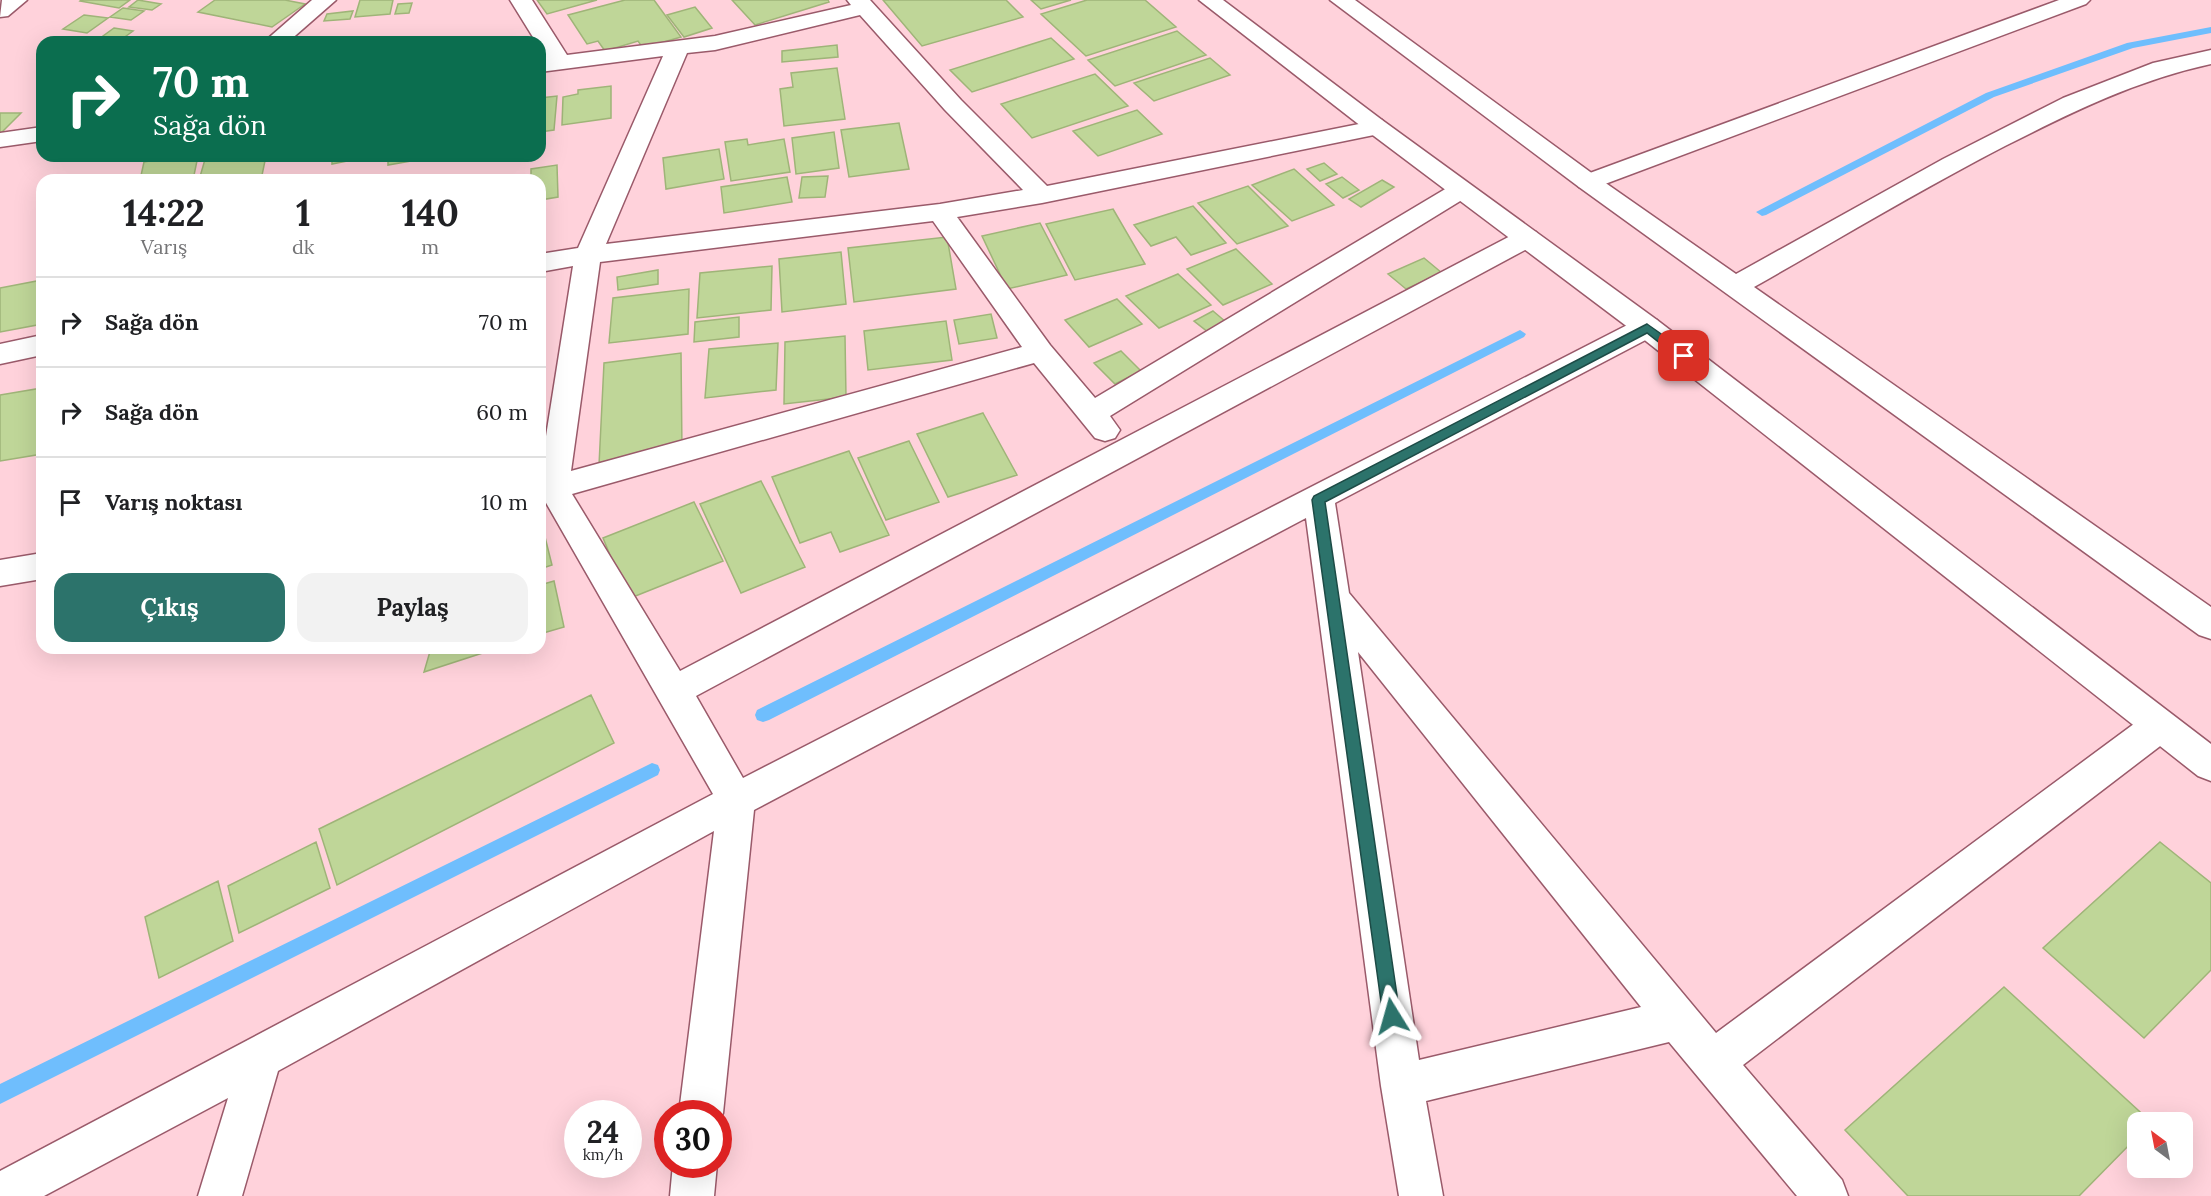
<!DOCTYPE html>
<html lang="tr">
<meta charset="utf-8">
<style>
body{margin:0;font-family:Lora,serif;background:#f2f2f2;color:#202124;height:100vh;display:flex;flex-direction:column;font-size:22px;white-space:nowrap}
*{box-sizing:border-box;margin:0}
p{font-size:20px;color:#757577}
.icon{flex:none;width:33px;height:33px;fill:none;stroke:currentColor;stroke-width:2;stroke-linecap:round;stroke-linejoin:round}
.map{position:relative;flex:1;overflow:hidden}
.drawer{position:absolute;left:36px;top:174px;width:510px;height:480px;display:flex;flex-direction:column;background:#fff;border-radius:18px;box-shadow:0 6px 24px #0002}
.drawer>*{flex:none}
.hud{position:absolute;left:36px;top:36px;width:510px;height:126px;border-radius:18px;box-shadow:0 6px 24px #0002;background:#0b6e4f;color:#fff;overflow:hidden}
.needle{width:39px;rotate:328deg}
.controls{position:absolute;left:2127px;top:1112px;display:grid;gap:12px}
.controls a{display:grid;place-items:center;width:66px;height:66px;border-radius:12px;background:#fff;box-shadow:0 6px 24px #0002;font-size:30px}
.speed{position:absolute;left:564px;top:1100px;display:flex;gap:12px;font-size:30px;font-weight:700;text-align:center}
.speed>*{display:grid;place-content:center;width:78px;height:78px;border-radius:50%;background:#fff;box-shadow:0 6px 24px #0002;line-height:1}
.speed small{font-size:15px;font-weight:400}
.speed .limit{border:9px solid #d22;background:#fff;color:#111}
.pin{position:absolute;display:grid;place-items:center;width:51px;height:51px;color:#fff;margin:-26px;border-radius:12px;box-shadow:0 3px 9px #0006}
.me{position:absolute;width:66px;margin:-33px;rotate:352deg;stroke-linejoin:round;filter:drop-shadow(0 0 4px #0008)}
.turn{display:flex;align-items:center;gap:21px;height:126px;padding:0 18px;font-size:27px}
.turn .icon{width:78px;height:78px;stroke-width:2.5}
.turn b{display:block;font-size:42px;line-height:51px}
.eta{display:flex;justify-content:space-evenly;align-items:center;height:102px;text-align:center}
.eta b{font-size:36px;font-weight:700;line-height:42px}
.button{display:flex;gap:12px;margin-top:auto;padding:12px 18px}
.button a{flex:1;height:69px;border-radius:18px;background:#2c736b;color:#fff;font-size:24px;font-weight:700;line-height:69px;text-align:center}
.button a+a{background:#f2f2f2;color:#202124}
ul{padding:0;list-style:none}
li{display:flex;align-items:center;gap:18px;height:90px;padding:0 18px;border-top:2px solid #e0e0e0}
li div{flex:1}
li b{display:block;font-size:22px}
li em{font-style:normal}
.map>svg:first-child{display:block}
.lines{fill:none;stroke-linecap:round;stroke-linejoin:round}
.stream{fill:#6fbefd;fill-rule:evenodd}
.building{fill:#bfd698;stroke:#9fb478;stroke-width:1.5}
.street-casing{stroke:#9a5a6a;stroke-width:3}
.secondary-casing{stroke:#9a5a6a;stroke-width:3}
.street{fill:#fff;fill-rule:evenodd}
.secondary{fill:#fff;fill-rule:evenodd}
.route{fill:#2c736b;stroke:#1d4b46;stroke-width:1.5}
</style>
<div class="map">
<svg width="2211" height="1196" viewBox="0 0 2211 1196">
<rect width="100%" height="100%" fill="#ffd2db"/>
<g class="lines">
<path class="stream" d="M2211 27V33L2133 48 1994 97 1766 215 1762 216 1756 212 1986 93 2127 43Z
M1520 330 1526 334 1524 337 769 720 763 722 757 720 755 715 757 710Z
M652 763 658 765 660 770 658 775 0 1104V1084Z"/>
</g>
<path class="building" d="M81 0H130L119 8 80 1Z
M138 0 161 4 152 10 129 7Z
M215 0H285L305 4 272 27 198 12Z
M360 0H393L390 14 355 17Z
M537 0H597L547 14Z
M625 0H654L681 37 643 48 638 41 605 51 598 41 587 44 568 15Z
M732 0H828L829 2 755 25Z
M883 0H1006L1023 17 922 46Z
M1031 0H1071L1041 9Z
M1087 0H1145L1176 27 1086 56 1041 14Z
M412 3 409 13 395 14 398 4Z
M695 7 712 28 684 37 667 15Z
M123 8 144 11 131 20 110 17Z
M353 11 350 19 324 21 327 14Z
M84 15 108 18 87 33 63 29Z
M114 28 133 31 122 39 103 36Z
M1177 31 1206 55 1115 86 1088 60Z
M1051 38 1074 59 972 92 950 70Z
M837 45 838 57 782 62V51Z
M1210 58 1230 75 1154 101 1134 83Z
M837 68 845 119 784 126 780 89 793 87 791 73Z
M1095 74 1128 106 1032 138 1001 104Z
M611 86V118L562 125 563 97 578 94V90Z
M557 96 554 130 540 132V98Z
M1137 110 1162 134 1098 156 1073 131Z
M0 113H21L0 134Z
M899 123 909 169 849 177 841 130Z
M834 132 839 168 796 174 792 138Z
M747 139 748 145 784 139 790 172 731 181 725 142Z
M719 149 724 179 666 189 663 158Z
M177 156H198L193 180H140L144 162Z
M206 156H266L261 180H199Z
M332 156H372L332 164Z
M388 156H439L388 165Z
M1324 163 1337 174 1320 181 1307 169Z
M557 165 558 197 540 200V180H531V169Z
M1294 169 1334 205 1292 221 1252 185Z
M828 176 825 197 799 198 802 177Z
M787 177 792 202 724 213 721 187Z
M1342 177 1359 190 1343 198 1326 184Z
M1382 180 1394 187 1361 207 1349 199Z
M1248 186 1288 226 1237 244 1198 203Z
M1193 206 1226 243 1191 255 1176 237 1151 246 1134 225Z
M1113 209 1145 264 1075 280 1046 224Z
M1040 223 1067 275 1007 289 982 236Z
M947 237 956 289 854 302 848 248Z
M1236 249 1272 284 1223 305 1187 269Z
M841 252 846 304 782 312 779 259Z
M1424 258 1442 273 1406 289 1388 274Z
M772 266 771 310 697 318 700 273Z
M658 270V284L618 290 617 277Z
M1178 274 1211 305 1159 328 1126 296Z
M42 280V304L37 325 0 332V288Z
M689 289 688 334 609 343 613 298Z
M1117 299 1142 324 1089 347 1065 320Z
M1213 311 1226 322 1208 332 1194 321Z
M991 314 997 338 959 344 954 320Z
M739 317V337L694 342 695 322Z
M946 321 952 360 868 370 864 331Z
M845 336 846 397 784 404 785 342Z
M778 343 776 390 705 398 709 349Z
M1121 351 1141 371 1115 384 1094 363Z
M681 353 682 452 599 465 604 363Z
M42 388V454L0 461V395Z
M983 413 1017 475 948 497 917 434Z
M909 441 939 502 886 520 858 458Z
M849 451 889 535 840 552 831 532 800 543 772 477Z
M761 481 805 567 741 593 700 504Z
M694 502 723 561 628 599 603 538Z
M540 517 552 565 540 569Z
M554 581 564 627 540 634V585Z
M431 648H498L424 672Z
M591 695 614 743 337 885 319 829Z
M316 842 330 888 239 933 228 886Z
M2160 842 2211 883V970L2144 1038 2043 948Z
M218 881 233 941 159 978 145 917Z
M2004 987 2151 1122H2138V1136L2079 1196H1908L1845 1130Z"/>
<g class="lines">
<g class="street-casing">
<path id="street" d="M2 0H27L8 16 0 17Z
M312 0H336L288 42H264Z
M510 0H532L567 55 715 36 851 5 847 0H870L961 100 1047 186 1364 123 1374 118 1382 120 1386 128 1382 133 1374 135 1042 203 957 217 1050 345 1095 398 1452 185 1461 182 1470 185 1473 190 1470 195 1110 416 1120 430 1115 438 1105 441 1095 438 1034 363 572 494 680 671 1518 232 1527 230 1536 232 1540 238 1536 244 696 696 743 778 1637 320 1647 318 1657 320 1661 327 1657 334 1335 503 1349 593 1716 1033 2146 715 2159 711 2172 715 2177 726 2172 737 1743 1065 1842 1180 1848 1196H1797L1669 1042 1426 1101 1443 1196H1399L1381 1086 1306 518 754 810 723 1113 718 1123V1113H679L714 831 278 1071 242 1196H198L228 1098 44 1196H0V1171L713 794 545 501 540 503V474L573 266 540 272V254L578 248 663 56 540 72V58H546L540 48V42H536ZM860 15 945 110 1023 190 940 204 606 244 687 53 715 50ZM933 221 1022 347 571 471 600 262ZM1358 652 1641 1007 1419 1060Z
M2059 0H2090L2086 4 1597 187 1588 189 1579 187 1576 182 1579 177Z
M42 127V141L0 147V133Z
M42 335V355L0 364V344Z
M42 553V579L0 586V560Z
M673 1164H717L714 1196H670Z"/>
</g>
<g class="secondary-casing">
<path id="secondary" d="M1199 0H1223L1382 120 1657 320 2211 744V781L2198 776 1637 334 1366 130Z
M1330 0H1355L1597 177 1736 274 1943 159 2063 98 2153 63 2211 50V64C2137 80 2072 112 2005 146 1920 190 1837 240 1754 287L2211 607V639L2199 635 1579 187Z"/>
</g>
<use href="#street" class="street"/>
<use href="#secondary" class="secondary"/>
</g>
<path class="route" d="M1647 324 1688 353V359H1680L1647 333 1325 502 1400 1016 1398 1022 1392 1024 1386 1022 1383 1016 1312 500 1314 496Z"/>
</svg>
<div class="controls">
<a><svg class="needle" viewBox="-14 -14 28 28"><path d="M0-13l5 13h-10z" fill="#e53935"/><path d="M0 13l5-13h-10z" fill="#757577"/></svg></a>
</div>
<div class="speed"><div>24<small>km/h</small></div><div class="limit">30</div></div>
<div class="pin" style="left:1684px;top:356px;background:#d93025"><svg class="icon" aria-label="arrive" viewBox="0 0 24 24"><path d="M6 21V4h12l-3 4 3 4H6"/></svg></div>
<svg class="me" style="left:1392px;top:1016px" viewBox="-20 -20 40 40"><path d="M0-17L14 15 0 8-14 15z" fill="#2c736b" stroke="#fff" stroke-width="4"/></svg>
<div class="hud">
<div class="turn"><svg class="icon" aria-label="right" viewBox="0 0 24 24"><path d="M7 20v-9h11M14 6l5 5-5 5"/></svg><div><b>70 m</b>Sağa dön</div></div>
</div>
<section class="drawer">
<div class="eta">
<div><b>14:22</b><p>Varış</p></div>
<div><b>1</b><p>dk</p></div>
<div><b>140</b><p>m</p></div>
</div>
<ul>
<li><svg class="icon" aria-label="right" viewBox="0 0 24 24"><path d="M7 20v-9h11M14 6l5 5-5 5"/></svg><div><b>Sağa dön</b></div><em>70 m</em></li>
<li><svg class="icon" aria-label="right" viewBox="0 0 24 24"><path d="M7 20v-9h11M14 6l5 5-5 5"/></svg><div><b>Sağa dön</b></div><em>60 m</em></li>
<li><svg class="icon" aria-label="arrive" viewBox="0 0 24 24"><path d="M6 21V4h12l-3 4 3 4H6"/></svg><div><b>Varış noktası</b></div><em>10 m</em></li>
</ul>
<div class="button"><a>Çıkış</a><a>Paylaş</a></div>
</section>
</div>
